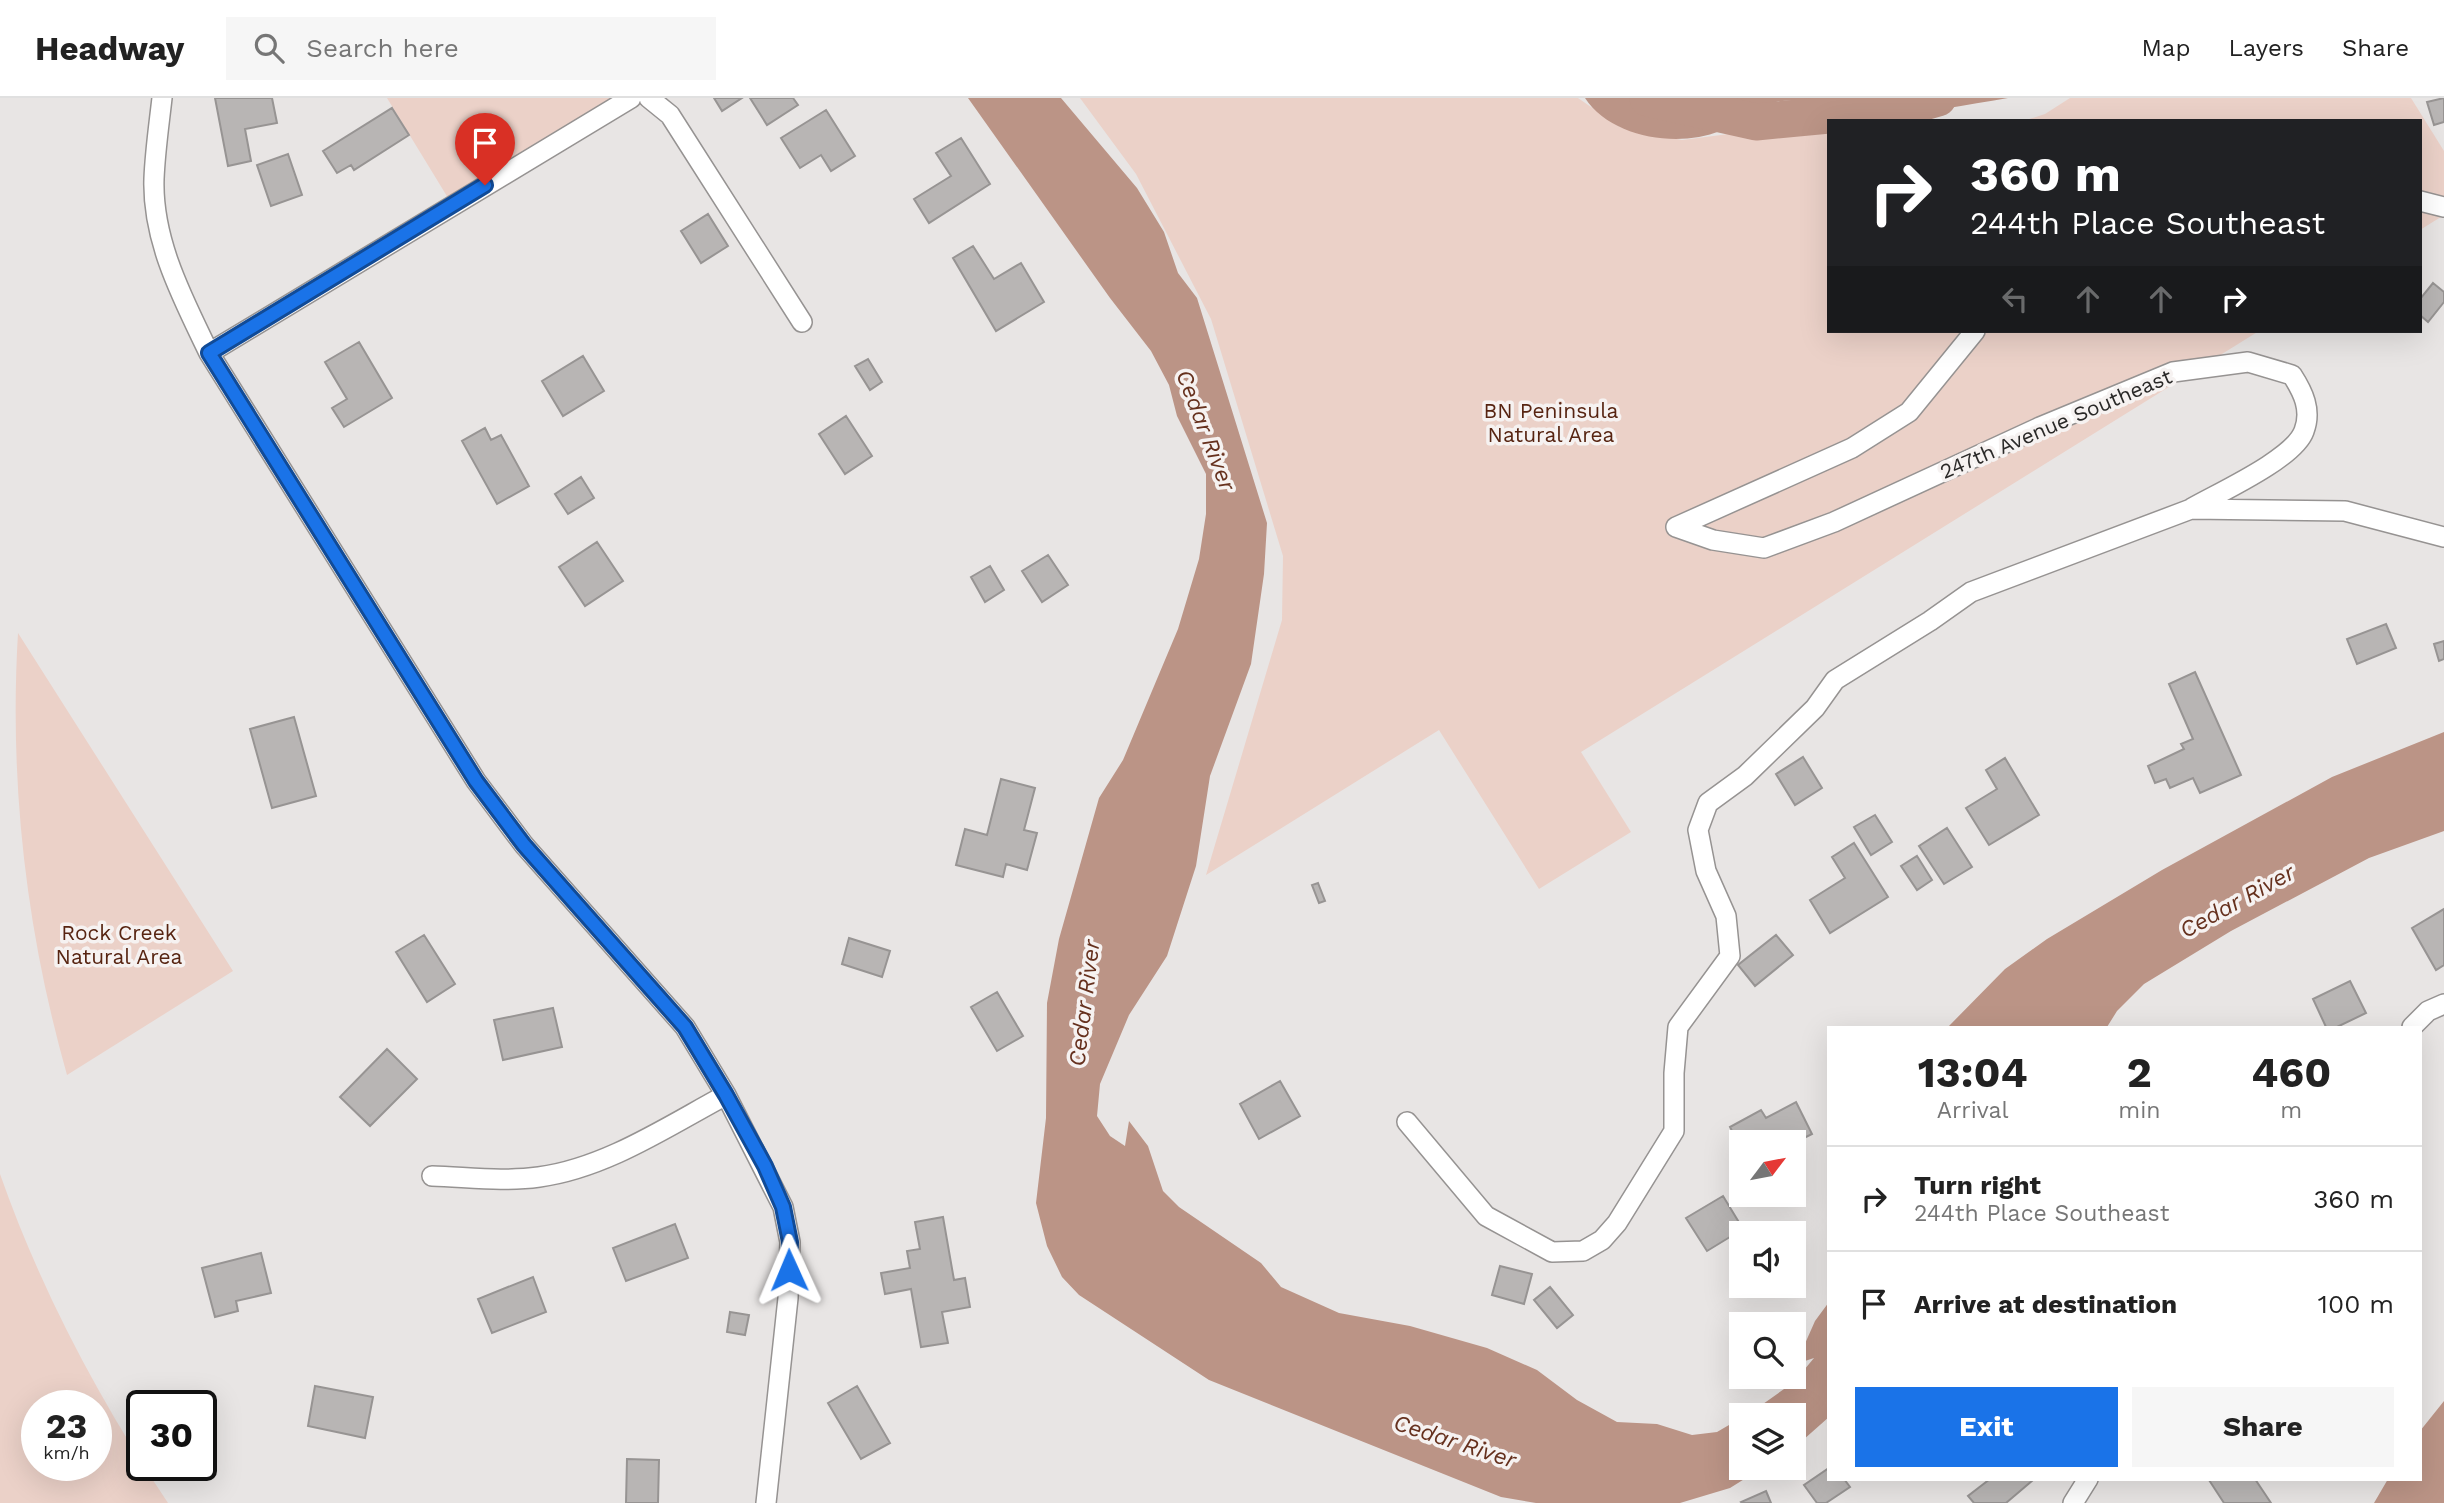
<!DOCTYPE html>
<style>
body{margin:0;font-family:"Work Sans",sans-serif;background:#f6f6f6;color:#222;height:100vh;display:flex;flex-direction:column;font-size:26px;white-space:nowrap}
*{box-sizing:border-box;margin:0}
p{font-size:23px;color:#767676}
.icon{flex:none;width:38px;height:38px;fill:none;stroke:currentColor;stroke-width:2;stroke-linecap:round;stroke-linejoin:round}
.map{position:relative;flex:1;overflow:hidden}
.panel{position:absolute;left:1827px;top:928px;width:595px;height:455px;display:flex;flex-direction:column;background:#fff;border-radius:0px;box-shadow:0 7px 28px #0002}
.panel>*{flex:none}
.hud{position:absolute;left:1827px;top:21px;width:595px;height:214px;border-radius:0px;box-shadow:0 7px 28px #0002;background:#202124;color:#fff;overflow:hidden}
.needle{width:46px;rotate:58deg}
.controls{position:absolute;left:1729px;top:1032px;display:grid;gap:14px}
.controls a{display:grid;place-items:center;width:77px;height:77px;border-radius:0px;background:#fff;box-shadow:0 7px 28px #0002;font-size:35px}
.speed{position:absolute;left:21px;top:1292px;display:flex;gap:14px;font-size:35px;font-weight:700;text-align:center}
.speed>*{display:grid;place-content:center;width:91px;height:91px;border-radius:50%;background:#fff;box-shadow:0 7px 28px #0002;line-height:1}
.speed small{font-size:18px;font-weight:400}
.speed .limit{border:4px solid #111;border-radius:10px;background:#fff;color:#111}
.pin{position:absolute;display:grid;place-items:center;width:60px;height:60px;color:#fff;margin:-72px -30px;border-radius:50% 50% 50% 0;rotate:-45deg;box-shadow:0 0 7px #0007}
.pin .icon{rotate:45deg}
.me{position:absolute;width:77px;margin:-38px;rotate:359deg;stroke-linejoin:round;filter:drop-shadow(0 0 5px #0008)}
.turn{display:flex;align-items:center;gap:24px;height:147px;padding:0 28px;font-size:32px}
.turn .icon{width:91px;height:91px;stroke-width:2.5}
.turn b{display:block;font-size:49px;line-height:60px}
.lanes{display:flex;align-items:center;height:66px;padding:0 28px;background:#0003;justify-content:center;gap:35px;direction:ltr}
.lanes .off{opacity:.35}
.eta{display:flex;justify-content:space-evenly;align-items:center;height:119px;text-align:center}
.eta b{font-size:42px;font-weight:700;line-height:49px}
.action{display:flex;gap:14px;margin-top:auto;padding:14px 28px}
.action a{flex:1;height:80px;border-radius:0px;background:#1a73e8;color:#fff;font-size:28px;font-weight:700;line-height:80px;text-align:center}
.action a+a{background:#f6f6f6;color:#222}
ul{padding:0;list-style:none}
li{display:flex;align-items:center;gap:21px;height:105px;padding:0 28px;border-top:2px solid #e0e0e0}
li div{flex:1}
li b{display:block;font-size:26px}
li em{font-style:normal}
header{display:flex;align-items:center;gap:42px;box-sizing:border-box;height:98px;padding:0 35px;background:#fff;border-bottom:2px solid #e0e0e0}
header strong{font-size:33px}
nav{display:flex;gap:38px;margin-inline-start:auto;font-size:24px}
.search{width:490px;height:63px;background:#f6f6f6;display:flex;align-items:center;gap:18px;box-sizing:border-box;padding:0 24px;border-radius:0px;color:#767676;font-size:26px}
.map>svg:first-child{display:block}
.green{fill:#ebd1c8;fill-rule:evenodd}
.water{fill:#bb9486}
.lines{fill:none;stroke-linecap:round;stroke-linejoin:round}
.river{stroke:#bb9486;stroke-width:37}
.building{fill:#b8b5b4;stroke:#979493;stroke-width:2}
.street-casing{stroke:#969392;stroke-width:22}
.street{stroke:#fff;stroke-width:19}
.route-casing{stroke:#114b97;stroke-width:18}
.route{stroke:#1a73e8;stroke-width:12}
.labels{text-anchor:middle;stroke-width:7;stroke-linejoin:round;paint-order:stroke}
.park-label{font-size:21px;fill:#572411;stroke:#f6f2f1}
.street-label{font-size:21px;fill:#2a2928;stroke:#f6f2f1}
.water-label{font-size:23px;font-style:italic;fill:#66311e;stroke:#f6f2f1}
</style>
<header>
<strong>Headway</strong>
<div class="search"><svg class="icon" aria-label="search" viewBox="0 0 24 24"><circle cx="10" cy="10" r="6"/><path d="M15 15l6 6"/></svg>Search here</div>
<nav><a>Map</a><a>Layers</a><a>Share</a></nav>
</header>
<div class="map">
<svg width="2444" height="1405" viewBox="0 0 2444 1405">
<rect width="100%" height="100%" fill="#e8e5e4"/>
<path class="green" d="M387 0H640L456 113Z
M1080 0H1578L1620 29 1682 42 1776 30 1829 33V233H2259L1581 654 1631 734 1539 791 1439 632 1206 777 1282 522 1283 458 1211 221 1136 76Z
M2070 0H2411L2444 53V117L2420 132V23H2023L2045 16Z
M18 535 233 873 67 977C26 832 9 685 18 535Z
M0 1076C41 1193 100 1303 168 1405H0ZM96 1307V1367H37V1307Z"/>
<path class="water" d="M968 0H1061L1137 90 1164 134 1178 175 1197 200 1267 425 1264 476 1251 566 1210 678 1196 768 1167 858 1129 917 1100 986 1097 1018 1110 1038 1125 1048 1129 1023 1148 1048 1163 1093 1179 1109 1261 1165 1281 1189 1339 1215 1410 1228 1487 1250 1537 1272 1577 1302 1617 1324 1657 1326 1692 1337 1717 1334 1741 1320V1370H1762L1730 1390 1680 1405H1536L1501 1399 1209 1282 1079 1197 1062 1179 1047 1148 1036 1105 1046 1020 1047 905 1059 841 1099 700 1123 662 1178 531 1199 461 1206 416V376L1177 318 1169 287 1151 253 1110 200Z
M1585 0H2008C1959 8 1910 19 1860 15 1850 14 1840 8 1829 6 1815 4 1796 2 1782 3 1760 5 1740 25 1720 33 1678 50 1611 40 1585 0Z
M2444 634V733L2369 760 2231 833 2144 886 2117 913 2107 929H1948L2005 871 2047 841 2162 772 2332 679Z
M1829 1204V1319L1794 1350V1318H1746L1794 1284 1814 1260 1796 1266 1815 1223Z
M2444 1303V1405H2374L2388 1381H2420V1333Z"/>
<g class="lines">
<path class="river" d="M1648 0 1756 24 1903 10 1938 0"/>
</g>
<path class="building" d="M215 0H272L277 25 245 31 251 63 228 68Z
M714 0H742L722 13Z
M750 0H793L798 7 767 27Z
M2444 0V24L2434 27 2427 4Z
M392 10 409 37 354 72 351 67 337 75 323 53Z
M826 12 855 58 831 73 821 57 800 70 781 40Z
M961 40 990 86 929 125 914 101 951 78 936 55Z
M288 56 302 97 271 108 257 67Z
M708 116 728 148 701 165 681 133Z
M973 148 994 181 1021 165 1044 204 996 233 953 160Z
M2433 185 2444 194V204L2428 224 2420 217V201Z
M359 244 392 300 344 329 332 310 347 301 325 264Z
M583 258 604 293 563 318 542 283Z
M868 261 882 284 870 292 855 268Z
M846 318 872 358 845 376 819 336Z
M485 330 491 342 501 337 529 388 497 406 462 343Z
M581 379 594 400 568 416 555 396Z
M597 444 623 483 585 508 559 469Z
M1048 457 1068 487 1042 504 1022 473Z
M990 468 1004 492 985 504 971 479Z
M2386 526 2396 550 2357 566 2347 541Z
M2444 543V561L2439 563 2434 546Z
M2195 574 2241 677 2200 695 2193 680 2170 690 2166 681 2155 685 2148 668 2184 651 2181 646 2193 641 2169 586Z
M294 619 316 698 272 710 250 631Z
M1803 659 1822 690 1795 707 1776 676Z
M2005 660 2039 717 1989 747 1966 710 1997 691 1986 672Z
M1001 681 1035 690 1024 732 1037 735 1027 772 1006 766 1003 779 956 767 965 731 987 737Z
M1875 717 1892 744 1871 757 1854 729Z
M1947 730 1972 769 1944 786 1919 748Z
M1854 745 1888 799 1830 835 1810 802 1845 780 1832 759Z
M1917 758 1932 782 1917 792 1901 768Z
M1318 785 1325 803 1319 805 1312 787Z
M2444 811V867L2436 872 2412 830Z
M424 837 455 886 427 904 396 854Z
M1776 837 1793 857 1755 888 1738 867Z
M849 840 890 853 882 879 842 866Z
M2350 883 2366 915 2337 929H2326L2313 901Z
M997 894 1023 938 997 953 971 909Z
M553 910 562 949 503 962 494 922Z
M387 951 417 981 370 1028 340 999Z
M1280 983 1300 1018 1259 1041 1240 1006Z
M1796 1004 1812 1036 1794 1045H1741V1051L1730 1029 1761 1012 1766 1020Z
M1723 1098 1743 1131 1707 1153 1686 1120Z
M943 1119 954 1182 965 1180 970 1209 942 1214 948 1245 921 1249 911 1191 885 1196 881 1175 910 1170 907 1153 920 1151 915 1124Z
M675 1126 688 1160 626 1183 613 1150Z
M261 1155 271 1195 236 1203 238 1213 215 1219 202 1170Z
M1500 1168 1532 1176 1524 1206 1492 1197Z
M533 1179 546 1214 492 1235 478 1201Z
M1550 1189 1573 1217 1557 1230 1534 1202Z
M730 1214 749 1217 745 1237 727 1234Z
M315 1288 373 1299 365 1340 308 1328Z
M857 1288 890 1345 861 1361 828 1305Z
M627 1361 659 1362 658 1405H626Z
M1829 1370V1381H1844L1850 1389 1826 1405H1817L1804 1387Z
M1990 1381H2032L2033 1382 2006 1405H1974L1968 1398Z
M2255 1381 2271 1405H2224L2209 1382Z
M1766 1393 1771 1405H1742L1741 1404Z"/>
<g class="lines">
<g class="street-casing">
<path id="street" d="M162 0C159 27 155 54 154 81 152 143 183 201 209 255L476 683 524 747 685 929 726 997 783 1109 790 1144 788 1200 766 1405
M649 0 670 17 802 224
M2420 103 2444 109
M209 255 631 0
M1676 429 1713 442 1764 450 1834 424 2040 329 2173 274 2248 264 2292 277C2303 294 2312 312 2304 333 2294 361 2218 395 2192 410
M1676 429 1852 350 1909 314 1975 233
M2412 929 2428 913 2444 906
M1407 1024 1486 1118 1552 1154 1583 1153 1602 1142 1617 1125 1674 1033V975L1678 929 1730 858 1726 818 1706 773 1698 732 1708 705 1745 678 1815 610 1835 582 1930 523 1971 494 2191 411 2345 413 2444 439
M432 1078C467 1079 504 1084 539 1079 606 1070 668 1028 726 997
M2073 1405 2088 1381"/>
</g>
<use href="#street" class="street"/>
</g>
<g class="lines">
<g class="route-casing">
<path id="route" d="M485 87 209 255 476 683 524 747 685 929 726 997 765 1068 783 1109 790 1144 789 1172"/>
</g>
<use href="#route" class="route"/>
</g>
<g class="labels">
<g class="park-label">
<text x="1551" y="320">BN Peninsula<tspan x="1551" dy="24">Natural Area</tspan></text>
<text x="119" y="842">Rock Creek<tspan x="119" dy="24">Natural Area</tspan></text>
</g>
<g class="street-label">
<text transform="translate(2056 326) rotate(-23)" y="7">247th Avenue Southeast</text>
</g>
<g class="water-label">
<text transform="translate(1206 332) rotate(69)" y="8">Cedar River</text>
<text transform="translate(2237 803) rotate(-29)" y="8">Cedar River</text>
<text transform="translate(1084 905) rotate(-83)" y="8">Cedar River</text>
<text transform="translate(1455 1343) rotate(18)" y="8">Cedar River</text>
</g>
</g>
</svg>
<div class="controls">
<a><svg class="needle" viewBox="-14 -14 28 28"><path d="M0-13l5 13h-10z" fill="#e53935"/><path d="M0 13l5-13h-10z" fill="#767676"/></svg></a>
<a><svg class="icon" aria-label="sound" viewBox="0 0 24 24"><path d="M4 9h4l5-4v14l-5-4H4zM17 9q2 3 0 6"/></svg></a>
<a><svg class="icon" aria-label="search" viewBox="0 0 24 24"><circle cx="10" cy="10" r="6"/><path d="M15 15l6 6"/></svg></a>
<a><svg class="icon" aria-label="layers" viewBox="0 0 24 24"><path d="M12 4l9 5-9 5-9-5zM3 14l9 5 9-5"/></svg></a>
</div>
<div class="speed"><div>23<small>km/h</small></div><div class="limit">30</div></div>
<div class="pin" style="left:485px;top:87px;background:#d93025"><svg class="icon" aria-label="arrive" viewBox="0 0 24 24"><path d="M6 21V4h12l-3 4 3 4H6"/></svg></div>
<svg class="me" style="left:789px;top:1172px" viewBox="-20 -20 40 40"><path d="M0-17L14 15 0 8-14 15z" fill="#1a73e8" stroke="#fff" stroke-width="4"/></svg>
<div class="hud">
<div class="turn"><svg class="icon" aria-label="right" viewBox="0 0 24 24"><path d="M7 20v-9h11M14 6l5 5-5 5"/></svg><div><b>360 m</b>244th Place Southeast</div></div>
<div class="lanes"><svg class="icon off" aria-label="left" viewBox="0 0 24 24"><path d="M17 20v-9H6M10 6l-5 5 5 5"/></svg><svg class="icon off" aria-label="ahead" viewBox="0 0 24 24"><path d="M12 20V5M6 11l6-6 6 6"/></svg><svg class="icon off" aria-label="ahead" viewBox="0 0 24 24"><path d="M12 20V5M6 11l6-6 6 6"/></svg><svg class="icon" aria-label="right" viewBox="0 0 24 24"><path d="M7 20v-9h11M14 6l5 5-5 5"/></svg></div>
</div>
<section class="panel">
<div class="eta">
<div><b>13:04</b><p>Arrival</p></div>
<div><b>2</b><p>min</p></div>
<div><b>460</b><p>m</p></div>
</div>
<ul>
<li><svg class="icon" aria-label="right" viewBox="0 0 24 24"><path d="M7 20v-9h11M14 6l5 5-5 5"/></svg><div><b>Turn right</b><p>244th Place Southeast</p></div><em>360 m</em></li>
<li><svg class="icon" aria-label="arrive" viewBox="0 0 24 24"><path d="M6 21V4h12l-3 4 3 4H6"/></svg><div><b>Arrive at destination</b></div><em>100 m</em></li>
</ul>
<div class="action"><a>Exit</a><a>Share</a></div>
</section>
</div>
